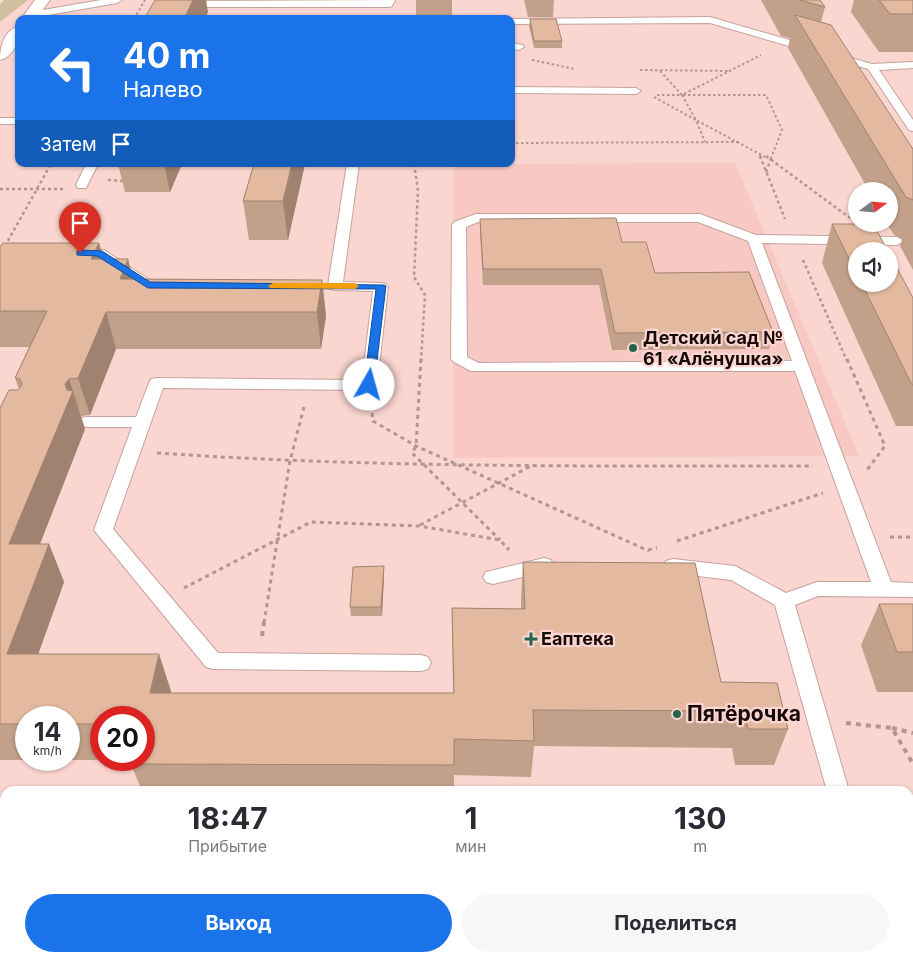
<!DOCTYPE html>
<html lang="ru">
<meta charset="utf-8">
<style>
body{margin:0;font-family:Inter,sans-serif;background:#f7f7f7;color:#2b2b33;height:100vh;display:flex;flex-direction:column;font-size:19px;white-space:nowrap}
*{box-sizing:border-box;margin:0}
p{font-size:16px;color:#7c7c81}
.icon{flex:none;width:28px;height:28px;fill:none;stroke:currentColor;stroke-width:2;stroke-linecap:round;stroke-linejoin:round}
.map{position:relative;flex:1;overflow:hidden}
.sheet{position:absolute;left:0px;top:786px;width:914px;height:176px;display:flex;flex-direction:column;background:#fff;border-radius:15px 15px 0 0;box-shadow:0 1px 4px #0004}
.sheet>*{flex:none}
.banner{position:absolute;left:15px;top:15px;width:500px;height:152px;border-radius:10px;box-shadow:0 1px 4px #0004;background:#1a73e8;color:#fff;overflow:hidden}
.needle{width:32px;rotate:74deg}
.tools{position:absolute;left:848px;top:182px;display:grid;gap:10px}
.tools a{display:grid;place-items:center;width:50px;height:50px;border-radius:50%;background:#fff;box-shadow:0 1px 4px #0004;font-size:25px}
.speed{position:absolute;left:15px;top:706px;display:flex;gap:10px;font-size:25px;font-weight:700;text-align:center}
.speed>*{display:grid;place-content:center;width:65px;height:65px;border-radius:50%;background:#fff;box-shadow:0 1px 4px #0004;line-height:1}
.speed small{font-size:12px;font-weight:400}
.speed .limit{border:8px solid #d22;background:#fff;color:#111}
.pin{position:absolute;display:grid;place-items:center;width:42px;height:42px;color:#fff;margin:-51px -21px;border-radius:50% 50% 50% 0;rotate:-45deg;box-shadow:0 0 5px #0007}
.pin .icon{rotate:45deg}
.me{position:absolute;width:55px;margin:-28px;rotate:7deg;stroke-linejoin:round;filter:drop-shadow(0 0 4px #0008)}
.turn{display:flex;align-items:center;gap:18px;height:105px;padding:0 25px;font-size:22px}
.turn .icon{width:65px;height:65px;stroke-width:2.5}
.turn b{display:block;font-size:35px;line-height:42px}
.then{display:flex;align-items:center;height:48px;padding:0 25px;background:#0003;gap:10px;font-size:19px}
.eta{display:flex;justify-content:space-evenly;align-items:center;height:85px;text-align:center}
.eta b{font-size:30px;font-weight:700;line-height:35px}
.primary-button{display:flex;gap:10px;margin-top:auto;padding:10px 25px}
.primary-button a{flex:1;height:58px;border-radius:30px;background:#1a73e8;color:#fff;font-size:20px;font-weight:700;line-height:58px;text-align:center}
.primary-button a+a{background:#f7f7f7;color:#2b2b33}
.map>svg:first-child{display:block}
.built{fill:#f8c9c3}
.green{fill:#cfbf9f}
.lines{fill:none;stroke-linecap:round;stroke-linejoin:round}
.service-casing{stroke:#c6a29d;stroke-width:2}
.minor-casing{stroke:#c6a29d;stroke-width:2}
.secondary-casing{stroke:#c6a29d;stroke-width:2}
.path-far3{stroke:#b39591;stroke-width:2;stroke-dasharray:2.5 2.5;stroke-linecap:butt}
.path-far2{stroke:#b39591;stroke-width:2.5;stroke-dasharray:3 3;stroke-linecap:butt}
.path-far1{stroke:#b39591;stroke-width:3;stroke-dasharray:4 4;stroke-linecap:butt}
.path{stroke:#b39591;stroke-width:4;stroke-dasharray:5 5;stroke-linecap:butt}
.service{fill:#fff;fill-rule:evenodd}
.minor{fill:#fff;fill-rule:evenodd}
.secondary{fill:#fff;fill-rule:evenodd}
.wall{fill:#c3a089;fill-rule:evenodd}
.shaded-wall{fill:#9f826f}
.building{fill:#e3ba9f;stroke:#9f826f}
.route{fill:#1a73e8;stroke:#114b97}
.slow{fill:#f59e0b}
.poi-dot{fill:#276450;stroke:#fbd5d0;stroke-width:2}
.labels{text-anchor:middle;stroke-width:4.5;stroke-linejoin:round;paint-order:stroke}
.poi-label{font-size:18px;font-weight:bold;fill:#160a08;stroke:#fbd5d0;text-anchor:start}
.near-poi-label{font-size:21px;font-weight:bold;fill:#160a08;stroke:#fbd5d0;text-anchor:start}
</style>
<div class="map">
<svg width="913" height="962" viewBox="0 0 913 962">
<rect width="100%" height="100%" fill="#fbd5d0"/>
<path class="built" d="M735 163 859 456 453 458V164Z"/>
<path class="green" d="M4 0H28L0 22V5Z"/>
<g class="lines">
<g class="service-casing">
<path id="service" d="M101 0H122L117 3 31 18 26 15 31 12Z
M173 0 185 1 395 0 392 6 389 7H183Z
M710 17 872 64 913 62V68L879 70 913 120V131L909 130 868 69 710 23 511 24V19H508Z
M511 43 523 45 524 47 519 50 511 49Z
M511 87 636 88 641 91 636 94 511 93Z
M0 118H19V124H0Z
M86 164H98L86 188H78L76 185Z
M347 164H359L343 282 381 283 386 284 388 287 377 385 375 389 369 390 163 388 113 529 218 653 421 655 428 657 431 663 428 669 421 671 213 669 206 667 94 530 132 427H87L81 426 79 422 81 418 87 417H136L149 383 151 379 157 378 362 380 373 291 335 290 330 289 328 286Z
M476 214H700L756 235 897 237 904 241 897 245 762 243 891 582 913 583V597L818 596 795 605 849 791H827L775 605 731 580 673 573 666 571 664 566 666 561 673 559 735 566 786 593 817 582H871L795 371H471L454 362 451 359 452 225 454 222ZM478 222H698L748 241 792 361 479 363 467 357 466 227Z
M80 249 104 250 151 281 167 282 169 285 167 288C139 295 121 270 98 258 92 255 82 258 75 256L73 253 75 250Z
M544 558 551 560 553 565 551 570 493 584 486 582 483 577 486 572Z
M613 958H639L640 962H614Z"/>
</g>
<g class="minor-casing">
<path id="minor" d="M0 928H5V958H21L19 962H0Z
M909 932H913V962H893L891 958H909Z"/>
</g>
<g class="secondary-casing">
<path id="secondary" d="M35 0H50L36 19H21Z
M19 26C19 40 15 56 0 60 0 47 4 30 19 26Z"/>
</g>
<path class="path-far3" d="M134 19 145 0
M532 60 575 69
M640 70 730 71
M660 71 682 95 761 55
M657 95H682L696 120 767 158
M683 95H766L782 130 771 158
M654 97 696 120 705 142
M511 143 739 142
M760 158 761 153"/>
<path class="path-far2" d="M760 156 785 219
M766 156 850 218
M414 164 418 190 414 277 425 295 421 361
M766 172 772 156
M108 180 124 181
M0 189H63
M5 246 51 164
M803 260 847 361"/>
<path class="path-far1" d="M421 359 416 446 412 453 500 540
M847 359 885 446 867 470
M371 405 373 421 416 446 649 551
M157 453C376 468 594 466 813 466
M420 525 531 466
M890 537H913
M677 541 823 493
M648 550 657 548
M184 588 311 522 419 526 500 540 509 550
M264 623 290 461 304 407"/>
<path class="path" d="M262 636 264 622
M846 723 892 728 913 764
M892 728 913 733
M0 834H5
M909 834H913"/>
<use href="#service" class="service"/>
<use href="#minor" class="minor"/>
<use href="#secondary" class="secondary"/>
</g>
<path class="wall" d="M416 0H452V19H416Z
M524 0H554L553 17H528Z
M761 0H820L825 7 821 22 913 149V270L900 246 902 239 894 235 887 224H889V191H869L788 48 790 38 781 36Z
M854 0H913V52H879L851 12Z
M530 19 562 41V48H534L529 26Z
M118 164H182L170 192H125Z
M254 164H305L288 240H249L243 201Z
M480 219 622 242 655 273 773 332 769 349 612 350 599 285H483L480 234Z
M832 224 856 251V284H889L913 298V426H896L822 263Z
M99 243 103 259H128L133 279 322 280 326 316 321 349H116L90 415 81 416 85 429 40 544H49L64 582 38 654 171 691 170 693H453L452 608 521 609V599L523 562 721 682 788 729 774 765H735L732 748 534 746 531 777 454 775V791H142L131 764 132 760H31H69V718H26V760H0V408L19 389 15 378 29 347H0V247ZM101 718H144V760H101Z
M384 575 382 616H351L350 607Z
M879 604H913V692H877L861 645Z"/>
<path class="shaded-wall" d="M193 0H206L208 12 205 19H184Z
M164 164H182L170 192Z
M292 164H305L288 240 283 201Z
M99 243 109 278 91 259Z
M128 259 137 295 120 279Z
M322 280 326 316 321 349 317 312Z
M106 312 116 349 90 415 78 378Z
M69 379 85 429 25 582 9 544 65 384Z
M49 544 64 582 25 691 7 654Z
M384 566V575L382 616 381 607Z
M159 654 171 691 162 729 150 693Z"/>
<path class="building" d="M155 0H193L184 19H144Z
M799 0H820L825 7Z
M879 0H913V14H890Z
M795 15 831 25 913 149V200L906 197Z
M530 19H556L562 41H534Z
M254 164H292L283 201H243Z
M616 218 622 242H646L655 273 749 272 773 332 615 333 601 269H483L480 219Z
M832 224H873L888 251H856V273Z
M3 243H99L91 259H128L120 279 322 280 317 312H106L78 378 69 379 65 384 67 390 73 391 9 544H49L7 654H159L150 693H454L452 608 525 609 523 562 695 563 721 682 777 683 788 729H748L744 711 533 710 534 741 454 739V765L131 764 132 760H144V718H101V724H69V718H26V724H0V408L9 390H18L22 385 20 379 15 378 47 311H0V247Z
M889 253 913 298V385H912L862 284H889Z
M384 566 381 607H350L353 567Z
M879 604H913V652H897Z"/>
<path class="route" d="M80 250 102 251 150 282 384 285 386 286 374 385 369 388 364 385 376 289 148 288 97 256 77 255V251Z"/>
<path class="slow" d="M273 283H355L359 286 355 289 270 288 268 286Z"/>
<g class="poi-dot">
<circle cx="633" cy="348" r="5"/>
<path d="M528.5 631.5h5v5h5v5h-5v5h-5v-5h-5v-5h5z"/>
<circle cx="677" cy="714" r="5"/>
</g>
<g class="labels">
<g class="poi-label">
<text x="643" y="344">Детский сад №<tspan x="643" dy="21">61 «Алёнушка»</tspan></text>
<text x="541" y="645">Еаптека</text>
</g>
<g class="near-poi-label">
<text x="687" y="721">Пятёрочка</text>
</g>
</g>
</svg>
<div class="tools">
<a><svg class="needle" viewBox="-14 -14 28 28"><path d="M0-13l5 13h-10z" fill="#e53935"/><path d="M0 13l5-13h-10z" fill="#7c7c81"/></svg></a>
<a><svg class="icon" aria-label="sound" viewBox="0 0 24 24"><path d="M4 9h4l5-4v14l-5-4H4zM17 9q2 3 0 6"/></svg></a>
</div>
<div class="speed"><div>14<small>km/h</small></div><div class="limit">20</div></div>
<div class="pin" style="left:80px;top:253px;background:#d93025"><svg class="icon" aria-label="arrive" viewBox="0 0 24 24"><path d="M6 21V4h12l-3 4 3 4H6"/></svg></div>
<svg class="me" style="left:369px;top:385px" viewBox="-20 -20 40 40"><circle r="19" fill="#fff"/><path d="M0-13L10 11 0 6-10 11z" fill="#1a73e8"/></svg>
<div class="banner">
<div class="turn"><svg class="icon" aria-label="left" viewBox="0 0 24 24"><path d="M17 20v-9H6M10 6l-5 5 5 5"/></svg><div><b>40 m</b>Налево</div></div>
<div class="then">Затем<svg class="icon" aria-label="arrive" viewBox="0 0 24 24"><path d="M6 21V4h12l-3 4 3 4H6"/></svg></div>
</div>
<section class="sheet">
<div class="eta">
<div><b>18:47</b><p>Прибытие</p></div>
<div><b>1</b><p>мин</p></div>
<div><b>130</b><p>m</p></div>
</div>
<div class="primary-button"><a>Выход</a><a>Поделиться</a></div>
</section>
</div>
